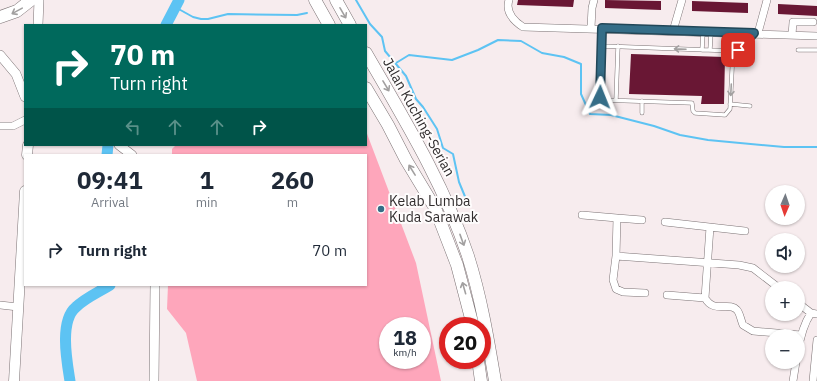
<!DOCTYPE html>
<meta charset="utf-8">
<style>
body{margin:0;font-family:"IBM Plex Sans",sans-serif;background:#f6f6f7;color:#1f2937;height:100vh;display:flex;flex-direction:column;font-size:15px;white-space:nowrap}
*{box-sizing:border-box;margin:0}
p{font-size:13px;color:#747a83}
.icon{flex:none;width:22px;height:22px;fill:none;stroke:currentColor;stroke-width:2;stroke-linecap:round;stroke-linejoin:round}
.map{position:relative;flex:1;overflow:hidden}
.sheet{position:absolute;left:24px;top:154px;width:343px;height:132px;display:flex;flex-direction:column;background:#fff;border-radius:0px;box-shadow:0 1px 3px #0004}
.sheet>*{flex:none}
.top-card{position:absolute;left:24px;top:24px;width:343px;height:122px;border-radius:0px;box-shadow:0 1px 3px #0004;background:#00695c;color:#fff;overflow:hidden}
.needle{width:26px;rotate:182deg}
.fabs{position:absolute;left:765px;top:185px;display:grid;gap:8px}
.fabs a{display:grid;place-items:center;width:40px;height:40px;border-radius:50%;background:#fff;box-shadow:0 1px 3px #0004;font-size:20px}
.speed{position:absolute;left:379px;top:317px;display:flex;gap:8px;font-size:20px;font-weight:700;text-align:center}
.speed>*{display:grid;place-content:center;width:52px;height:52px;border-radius:50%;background:#fff;box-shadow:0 1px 3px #0004;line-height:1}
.speed small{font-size:10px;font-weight:400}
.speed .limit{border:6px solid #d22;background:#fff;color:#111}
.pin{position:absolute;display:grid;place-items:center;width:34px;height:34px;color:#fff;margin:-17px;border-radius:8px;box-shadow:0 2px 6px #0006}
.me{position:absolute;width:44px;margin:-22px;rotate:2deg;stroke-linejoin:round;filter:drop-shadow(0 0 3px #0008)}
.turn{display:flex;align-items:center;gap:14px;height:84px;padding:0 20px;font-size:18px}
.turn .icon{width:52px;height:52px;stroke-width:2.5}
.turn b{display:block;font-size:28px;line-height:34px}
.lanes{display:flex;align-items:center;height:38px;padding:0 20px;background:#0003;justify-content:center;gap:20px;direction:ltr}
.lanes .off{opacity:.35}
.eta{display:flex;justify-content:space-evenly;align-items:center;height:68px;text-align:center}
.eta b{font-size:24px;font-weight:700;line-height:28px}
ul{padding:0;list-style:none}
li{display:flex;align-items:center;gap:12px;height:56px;padding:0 20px}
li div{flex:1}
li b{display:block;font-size:15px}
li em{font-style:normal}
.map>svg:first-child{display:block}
.green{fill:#fea6bb;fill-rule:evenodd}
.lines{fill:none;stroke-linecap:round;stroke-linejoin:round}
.stream{stroke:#5dc3f3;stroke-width:2}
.river{stroke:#5dc3f3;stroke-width:11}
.building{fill:#691734}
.service-casing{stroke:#7c7375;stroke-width:4.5}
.minor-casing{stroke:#7c7375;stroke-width:8}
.tertiary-casing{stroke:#7c7375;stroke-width:10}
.secondary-casing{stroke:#7c7375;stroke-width:11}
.trunk-casing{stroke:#7c7375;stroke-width:13}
.service{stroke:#fff;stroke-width:3.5}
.minor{stroke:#fff;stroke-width:7}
.tertiary{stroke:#fff;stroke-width:9}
.secondary{stroke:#fff;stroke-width:10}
.trunk{stroke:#fff;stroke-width:12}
.oneway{stroke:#a2a0a0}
.route-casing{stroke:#224758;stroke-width:10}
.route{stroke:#356d87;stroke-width:7}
.poi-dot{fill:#356d87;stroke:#fefcfc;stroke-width:1.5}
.labels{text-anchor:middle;stroke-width:4;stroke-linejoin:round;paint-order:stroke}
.street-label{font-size:14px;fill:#302c2d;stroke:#fefcfc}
.poi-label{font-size:14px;fill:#302c2d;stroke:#fefcfc;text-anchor:start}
</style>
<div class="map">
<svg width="817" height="381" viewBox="0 0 817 381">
<rect width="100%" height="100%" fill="#f7ecee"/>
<path class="green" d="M366 131 416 263 441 381H197L186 333 167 309 168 285H366V155H172V149L176 145H366ZM388 326H422V360H388Z"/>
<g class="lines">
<path class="stream" d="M356 0 370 24 382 37 385 51 406 76 416 99 423 107 437 129 443 148 453 154 459 182 466 199
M175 7 193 17 201 19H208L228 14 297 15 307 13
M396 63 409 55 452 60 478 50 498 40 521 41 542 53 564 57 581 64V94L590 114 611 115 654 126 680 135 708 140 784 147H817"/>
<path class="river" d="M166 25 179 0
M107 155 108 145
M70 381C67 362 59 321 76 307 85 298 99 292 110 285"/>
</g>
<path class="building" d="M518 0H574L573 7 517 5Z
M605 0 661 1V10L605 8Z
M692 1 748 3V13L692 11Z
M778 4 817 6V16L778 14Z
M631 54 725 57 724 104H701L702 96 629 94Z"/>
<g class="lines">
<g class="service-casing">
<path id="service" d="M602 29 600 97 602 100 692 103 693 111 695 113 725 115 730 109 733 51
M602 46 735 51 753 34
M702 50 703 33
M710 50 711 33
M798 50H817
M616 100 618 46
M730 104 750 106
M642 113V101"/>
</g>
<g class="minor-casing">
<path id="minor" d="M509 0C505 12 514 21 523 27L817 36
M591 28 592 8 594 0
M673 31 682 0
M758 33 767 0
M792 35 793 22H813
M0 126H13L25 120
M582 215 617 218
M642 220 617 218 616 256 739 265 753 268 779 288
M665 222 745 231
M710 227 705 298C714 314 729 301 737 310 740 313 741 321 743 325L753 331 801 335
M616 256 613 280 616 289 623 292 645 293
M667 295 705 298
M798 303 811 313 817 314
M0 305 18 307
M798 352C800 338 803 325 811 313
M793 381 796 362
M813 381 817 340"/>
</g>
<g class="tertiary-casing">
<path id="tertiary" d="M38 25 39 0
M0 55 16 74 25 97
M119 145 132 155
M154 381 155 285"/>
</g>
<g class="secondary-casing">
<path id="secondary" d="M27 155 28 145
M14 381 25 191"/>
</g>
<g class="trunk-casing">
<path id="trunk" d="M315 0 329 25
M336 0 350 25
M0 17 17 11 31 0
M366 53C404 119 444 184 468 256 481 297 488 339 495 381
M366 88 388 125 406 160 435 208 457 265 473 326
M478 360 481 381"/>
</g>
<use href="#service" class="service"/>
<use href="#minor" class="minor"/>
<use href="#tertiary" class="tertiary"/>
<use href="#secondary" class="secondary"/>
<use href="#trunk" class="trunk"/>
</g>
<defs><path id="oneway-shaft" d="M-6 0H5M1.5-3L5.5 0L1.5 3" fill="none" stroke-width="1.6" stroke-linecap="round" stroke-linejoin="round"/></defs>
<g class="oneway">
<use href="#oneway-shaft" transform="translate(17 11) rotate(151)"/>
<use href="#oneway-shaft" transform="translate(343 13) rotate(60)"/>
<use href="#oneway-shaft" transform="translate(680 49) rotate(-178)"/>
<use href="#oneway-shaft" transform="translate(386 86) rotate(59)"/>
<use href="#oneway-shaft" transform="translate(731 90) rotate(93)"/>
<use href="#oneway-shaft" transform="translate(412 170) rotate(-122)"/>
<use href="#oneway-shaft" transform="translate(462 240) rotate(70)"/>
<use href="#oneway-shaft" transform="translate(464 288) rotate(-106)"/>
</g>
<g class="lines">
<g class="route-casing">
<path id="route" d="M600 97 602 28 754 33 738 50"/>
</g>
<use href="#route" class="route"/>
</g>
<circle class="poi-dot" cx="381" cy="209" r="4"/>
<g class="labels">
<g class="street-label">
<text transform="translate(419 117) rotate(61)" y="5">Jalan Kuching-Serian</text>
</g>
<g class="poi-label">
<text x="389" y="206">Kelab Lumba<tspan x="389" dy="16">Kuda Sarawak</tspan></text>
</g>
</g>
</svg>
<div class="fabs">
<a><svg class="needle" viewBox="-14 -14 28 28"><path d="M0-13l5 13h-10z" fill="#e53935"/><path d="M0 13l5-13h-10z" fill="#747a83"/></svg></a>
<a><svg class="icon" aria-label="sound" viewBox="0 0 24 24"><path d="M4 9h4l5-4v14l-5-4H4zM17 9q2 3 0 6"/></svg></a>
<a>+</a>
<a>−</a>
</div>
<div class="speed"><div>18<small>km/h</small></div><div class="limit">20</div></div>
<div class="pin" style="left:738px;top:50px;background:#d93025"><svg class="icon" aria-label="arrive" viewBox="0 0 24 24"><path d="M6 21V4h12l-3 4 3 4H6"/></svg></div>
<svg class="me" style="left:600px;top:97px" viewBox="-20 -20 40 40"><path d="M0-17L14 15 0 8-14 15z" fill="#356d87" stroke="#fff" stroke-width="4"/></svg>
<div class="top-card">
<div class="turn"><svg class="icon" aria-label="right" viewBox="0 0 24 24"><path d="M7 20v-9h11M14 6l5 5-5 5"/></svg><div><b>70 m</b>Turn right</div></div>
<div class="lanes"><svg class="icon off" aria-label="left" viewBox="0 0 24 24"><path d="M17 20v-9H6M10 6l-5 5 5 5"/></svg><svg class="icon off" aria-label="ahead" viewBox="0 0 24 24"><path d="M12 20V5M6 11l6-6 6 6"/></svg><svg class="icon off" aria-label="ahead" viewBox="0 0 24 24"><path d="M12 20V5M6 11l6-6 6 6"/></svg><svg class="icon" aria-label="right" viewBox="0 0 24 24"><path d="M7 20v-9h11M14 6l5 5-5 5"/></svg></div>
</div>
<section class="sheet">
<div class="eta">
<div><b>09:41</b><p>Arrival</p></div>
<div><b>1</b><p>min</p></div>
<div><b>260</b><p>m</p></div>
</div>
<ul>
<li><svg class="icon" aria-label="right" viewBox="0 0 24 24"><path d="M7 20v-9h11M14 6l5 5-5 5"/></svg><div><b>Turn right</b></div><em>70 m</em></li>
</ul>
</section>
</div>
